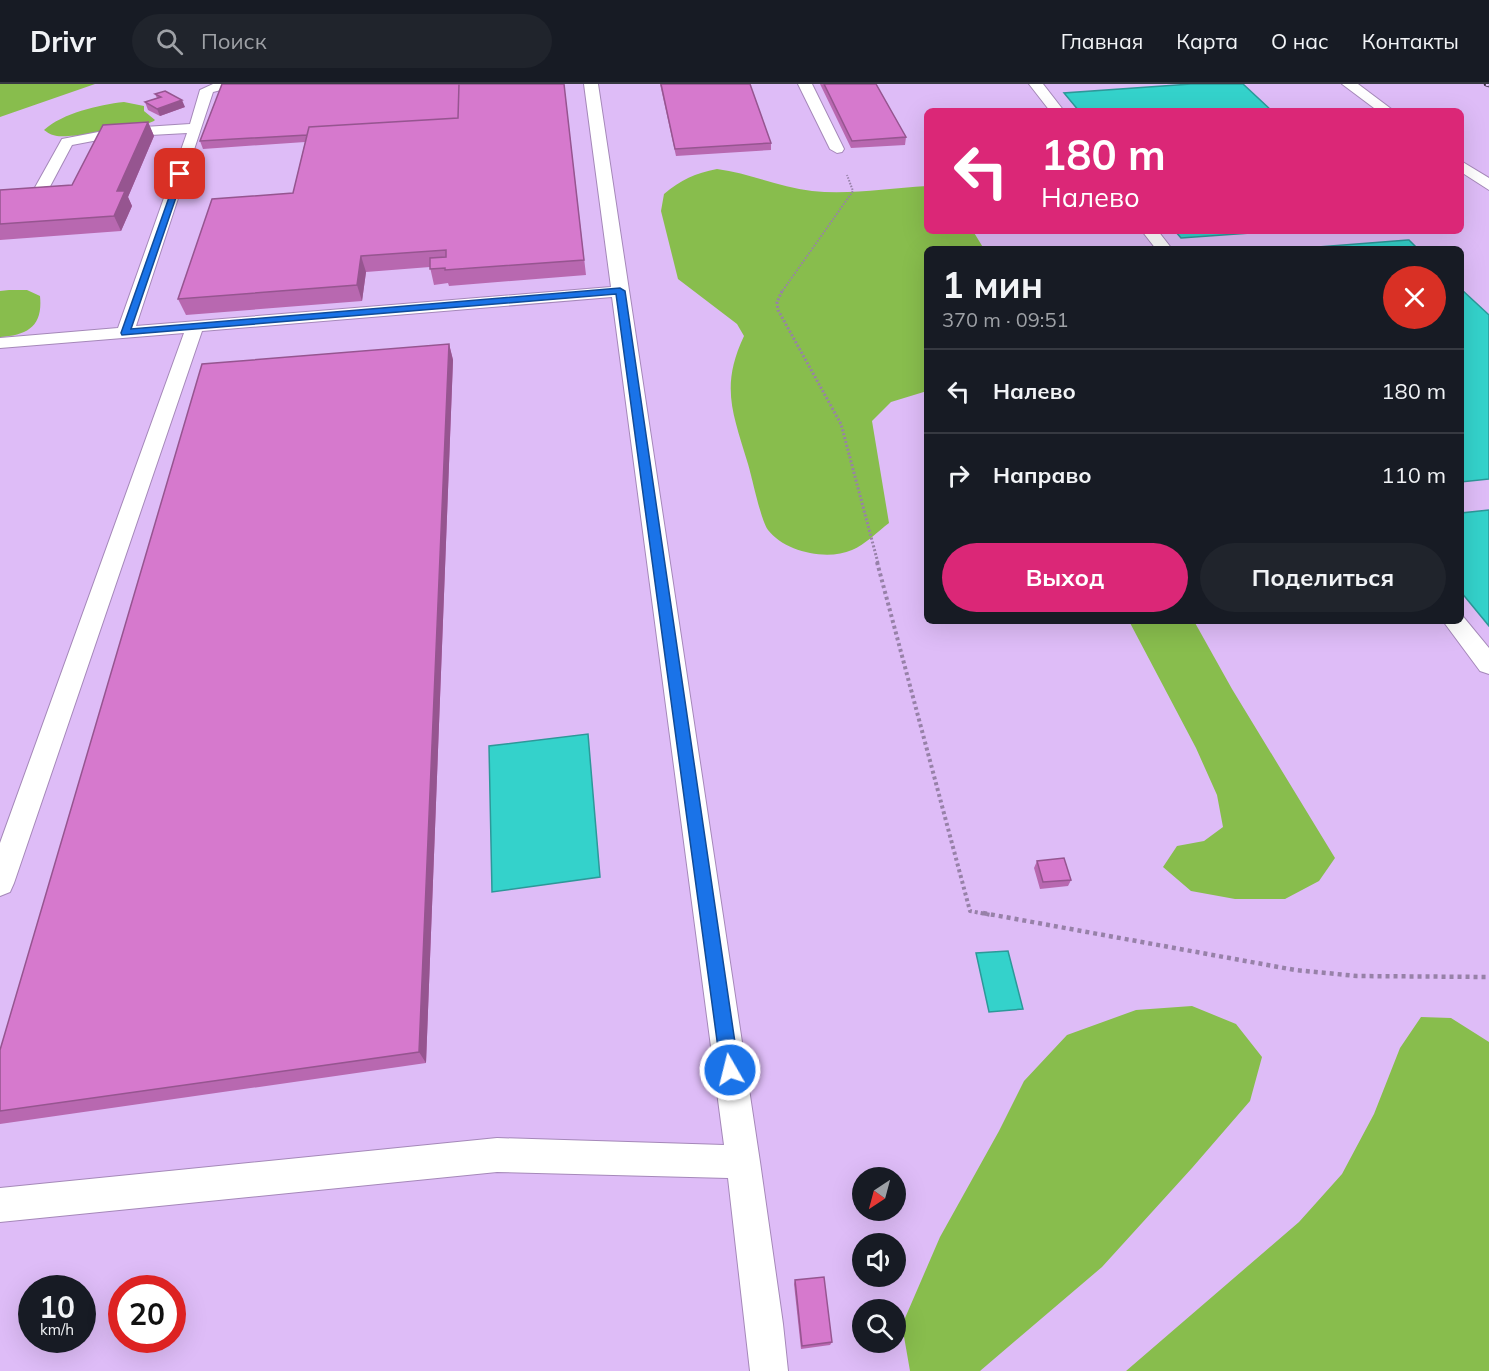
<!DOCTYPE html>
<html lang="ru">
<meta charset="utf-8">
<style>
body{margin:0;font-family:Mulish,sans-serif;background:#20242c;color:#f1f3f6;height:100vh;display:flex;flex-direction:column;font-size:22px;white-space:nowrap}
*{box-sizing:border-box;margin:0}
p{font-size:20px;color:#9ea1a6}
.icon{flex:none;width:33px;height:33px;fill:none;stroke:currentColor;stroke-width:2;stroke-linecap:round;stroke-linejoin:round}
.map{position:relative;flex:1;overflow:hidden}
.side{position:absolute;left:924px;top:162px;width:540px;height:378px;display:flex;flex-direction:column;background:#171b24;border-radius:9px;box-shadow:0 6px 24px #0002}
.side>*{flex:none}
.hud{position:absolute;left:924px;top:24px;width:540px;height:126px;border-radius:9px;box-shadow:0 6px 24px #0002;background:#db2777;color:#fff;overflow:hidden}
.needle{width:39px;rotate:216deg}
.controls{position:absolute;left:852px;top:1083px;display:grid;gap:12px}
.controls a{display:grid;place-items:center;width:54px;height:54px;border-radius:50%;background:#171b24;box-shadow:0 6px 24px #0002;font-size:30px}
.speed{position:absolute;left:18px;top:1191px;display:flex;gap:12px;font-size:30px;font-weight:700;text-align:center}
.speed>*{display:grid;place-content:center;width:78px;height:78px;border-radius:50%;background:#171b24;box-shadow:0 6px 24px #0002;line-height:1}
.speed small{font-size:15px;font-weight:400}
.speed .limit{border:9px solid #d22;background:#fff;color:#111}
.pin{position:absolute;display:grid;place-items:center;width:51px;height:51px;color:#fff;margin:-26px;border-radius:12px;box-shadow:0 3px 9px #0006}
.me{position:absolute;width:66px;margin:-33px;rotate:352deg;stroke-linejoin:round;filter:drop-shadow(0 0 4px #0008)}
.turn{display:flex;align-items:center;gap:21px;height:126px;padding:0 18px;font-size:27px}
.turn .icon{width:78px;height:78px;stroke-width:2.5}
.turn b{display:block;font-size:42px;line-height:51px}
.round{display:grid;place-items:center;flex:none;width:63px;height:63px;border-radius:32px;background:#20242c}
.summary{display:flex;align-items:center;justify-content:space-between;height:102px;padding:0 18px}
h1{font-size:36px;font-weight:700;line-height:45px}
.action{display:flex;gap:12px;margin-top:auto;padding:12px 18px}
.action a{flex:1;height:69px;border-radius:36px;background:#db2777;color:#fff;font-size:24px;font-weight:700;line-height:69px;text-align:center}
.action a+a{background:#20242c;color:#f1f3f6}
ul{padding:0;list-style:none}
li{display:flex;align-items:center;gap:18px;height:84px;padding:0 18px;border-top:2px solid #363941}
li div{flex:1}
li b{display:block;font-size:22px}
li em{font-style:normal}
header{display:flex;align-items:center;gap:36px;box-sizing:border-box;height:84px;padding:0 30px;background:#171b24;border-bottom:2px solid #363941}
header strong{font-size:28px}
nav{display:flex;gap:33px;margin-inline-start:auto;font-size:21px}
.search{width:420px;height:54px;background:#20242c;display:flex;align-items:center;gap:15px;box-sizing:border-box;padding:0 21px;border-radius:33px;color:#9ea1a6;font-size:22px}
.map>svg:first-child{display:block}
.built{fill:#debcf7;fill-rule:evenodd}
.green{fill:#88bd4d}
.water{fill:#34d2cb;stroke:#2d9899;stroke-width:1.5}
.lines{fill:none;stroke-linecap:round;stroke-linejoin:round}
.service-casing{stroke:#a588b9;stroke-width:2}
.path-far3{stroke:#9781a8;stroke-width:2;stroke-dasharray:1.5 1.5;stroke-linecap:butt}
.path-far2{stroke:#9781a8;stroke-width:3;stroke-dasharray:2 2;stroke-linecap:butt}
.path-far1{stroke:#9781a8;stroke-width:4;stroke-dasharray:3 3;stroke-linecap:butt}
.path{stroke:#9781a8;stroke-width:4.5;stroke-dasharray:4 4;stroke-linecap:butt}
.service{fill:#fff;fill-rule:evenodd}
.rail-casing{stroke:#372940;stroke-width:4.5}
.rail{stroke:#e7c9fe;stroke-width:3;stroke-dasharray:8;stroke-linecap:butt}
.wall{fill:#b868b0}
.shaded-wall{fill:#965590}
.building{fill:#d679cd;stroke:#965590;stroke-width:1.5}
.route{fill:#1a73e8;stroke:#114b97;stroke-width:1.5}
</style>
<header>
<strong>Drivr</strong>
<div class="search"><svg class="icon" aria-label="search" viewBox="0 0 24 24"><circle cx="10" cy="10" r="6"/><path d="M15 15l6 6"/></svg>Поиск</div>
<nav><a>Главная</a><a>Карта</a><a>О нас</a><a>Контакты</a></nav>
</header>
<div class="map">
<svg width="1489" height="1287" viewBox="0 0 1489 1287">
<rect width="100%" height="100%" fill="#e7c9fe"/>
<path class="built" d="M0 0H1489V1287H0ZM927 27H1461V147H927ZM927 165H1461V537H927ZM862 1094H896V1126H862ZM862 1160H896V1192H862ZM32 1204H82V1256H32ZM122 1204H172V1256H122ZM862 1226H896V1258H862Z"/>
<path class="green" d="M0 0H95L0 33Z
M124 18 144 22V27L155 36C147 44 70 54 57 52 51 51 48 49 44 46 63 29 98 21 124 18Z
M717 85C749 89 779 103 812 107 850 111 888 104 927 102V147H973L984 165H927V307L891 318 872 337 889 439C878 447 865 461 852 466 827 477 785 468 768 446 761 437 752 393 748 380 733 329 720 303 744 252L737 240 678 195 661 127 664 110C681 96 695 89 717 85Z
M9 206H27L40 212C43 242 28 251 0 253V207Z
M1129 537H1194L1232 605 1335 774 1319 797 1285 815H1235L1191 807 1163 783 1177 762 1204 757 1223 743 1217 711 1196 664Z
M1192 922 1236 940 1262 973 1250 1017 1192 1084 1102 1183 980 1287H910L902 1241 940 1153 999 1047 1024 997 1067 951 1136 926Z
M1421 933 1451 934 1489 958V1287H1126L1299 1138 1342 1090 1374 1030 1400 964Z"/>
<path class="water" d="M1191 0H1243L1272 27H1079L1064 9Z
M1175 147H1279L1181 154Z
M1409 156 1418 165H1292L1408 156Z
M1461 205 1489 231V395L1461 398Z
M1489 426V542L1461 508V429Z
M588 650 600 793 492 808 489 662Z
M1008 867 1023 925 989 928 976 869Z"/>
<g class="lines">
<g class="service-casing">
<path id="service" d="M213 0H235L233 3 213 8 136 242 611 203 584 0H598L760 1078 783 1240 788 1287H750L728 1094 497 1088 0 1138V1104L497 1054 724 1061 612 213 202 247 14 799 10 808 0 812V759L184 249 0 264V254L118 244 187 49 114 53 72 61 46 110 41 112 33 107 62 55 114 45 190 40 200 6Z
M798 0H812L844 65 842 68 837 69 830 65Z
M1029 0H1043L1064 27H1050Z
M1342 0H1358L1394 27H1378Z
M1461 77 1489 94V106L1461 88Z
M1142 147H1158L1172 165H1156Z
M1461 530 1489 564V590L1480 587 1443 537H1461Z"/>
</g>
<path class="path-far3" d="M781 209 853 107 847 91"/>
<path class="path-far2" d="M782 207 777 218 778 226 841 340 878 479"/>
<path class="path-far1" d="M877 478 970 827 991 831"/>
<path class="path" d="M983 829 1295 886 1357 892 1489 893"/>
<use href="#service" class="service"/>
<g class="rail-casing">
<path id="rail" d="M1486 0 1489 1"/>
</g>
<use href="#rail" class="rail"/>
</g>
<path class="wall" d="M564 0 586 191 449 202 448 199 434 201 430 183 366 188 362 217 186 231 178 215 293 109 305 58 203 65 200 57Z
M660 0H750L771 59V66L676 72Z
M820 0H876L906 53 905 61 851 64Z
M155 10 185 23 160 32 148 26 145 18 157 14Z
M148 38 154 52 128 113 132 122 121 147 0 156V106L72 101Z
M449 260 453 276 426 979 0 1040V966Z
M1037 777 1071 796 1068 802 1040 805 1034 784Z
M795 1196 832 1258 830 1261 801 1265 794 1200Z"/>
<path class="shaded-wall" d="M182 16 185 23 160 32 157 25Z
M148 38 154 52 128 113 132 122 121 147 114 132 117 107Z
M361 172 366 188 362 217 357 201Z
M449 260 453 276 426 979 419 968Z"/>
<path class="building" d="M222 0H459L458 34 309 43 307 51 200 57Z
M459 0H564L584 176 445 186V184L430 185V174L446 173V166L361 172 357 201 178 215 212 115 293 109 309 43 458 34Z
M661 0H750L771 59 675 65Z
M824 0H876L906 53 852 57Z
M165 7 182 16 157 25 145 18 161 13 155 10Z
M148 38 117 107H125L114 132 0 140V106L72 101 103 41Z
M449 260 419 968 0 1027V966L202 280Z
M1064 774 1071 796 1043 798 1037 777Z
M824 1193 832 1258 802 1262 795 1196Z"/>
<path class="route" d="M178 88 184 90 131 245 620 204 625 207 739 986 736 992 730 995 724 992 721 986 616 210 122 251 121 249Z"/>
</svg>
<div class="controls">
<a><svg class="needle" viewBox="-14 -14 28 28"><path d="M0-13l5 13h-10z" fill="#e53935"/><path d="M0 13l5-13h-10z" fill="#9ea1a6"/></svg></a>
<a><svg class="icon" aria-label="sound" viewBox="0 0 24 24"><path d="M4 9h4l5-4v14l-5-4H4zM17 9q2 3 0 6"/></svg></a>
<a><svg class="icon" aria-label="search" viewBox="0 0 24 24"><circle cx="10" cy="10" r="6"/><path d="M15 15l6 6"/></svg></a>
</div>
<div class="speed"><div>10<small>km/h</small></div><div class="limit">20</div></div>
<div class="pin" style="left:180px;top:90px;background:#d93025"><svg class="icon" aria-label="arrive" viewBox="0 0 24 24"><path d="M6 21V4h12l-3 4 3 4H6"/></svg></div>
<svg class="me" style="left:730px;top:986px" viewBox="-20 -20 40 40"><circle r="17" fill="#1a73e8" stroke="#fff" stroke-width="3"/><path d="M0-11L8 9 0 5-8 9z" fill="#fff"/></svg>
<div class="hud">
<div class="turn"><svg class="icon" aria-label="left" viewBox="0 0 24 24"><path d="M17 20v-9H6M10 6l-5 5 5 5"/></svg><div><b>180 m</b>Налево</div></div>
</div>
<section class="side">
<div class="summary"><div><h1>1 мин</h1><p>370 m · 09:51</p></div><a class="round" style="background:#d93025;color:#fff"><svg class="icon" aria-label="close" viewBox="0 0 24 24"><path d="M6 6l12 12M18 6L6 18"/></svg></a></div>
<ul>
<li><svg class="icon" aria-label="left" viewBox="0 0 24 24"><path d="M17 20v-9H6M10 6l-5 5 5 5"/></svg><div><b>Налево</b></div><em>180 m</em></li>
<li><svg class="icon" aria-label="right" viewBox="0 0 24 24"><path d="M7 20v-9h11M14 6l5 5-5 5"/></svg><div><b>Направо</b></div><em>110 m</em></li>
</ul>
<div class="action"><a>Выход</a><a>Поделиться</a></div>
</section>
</div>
